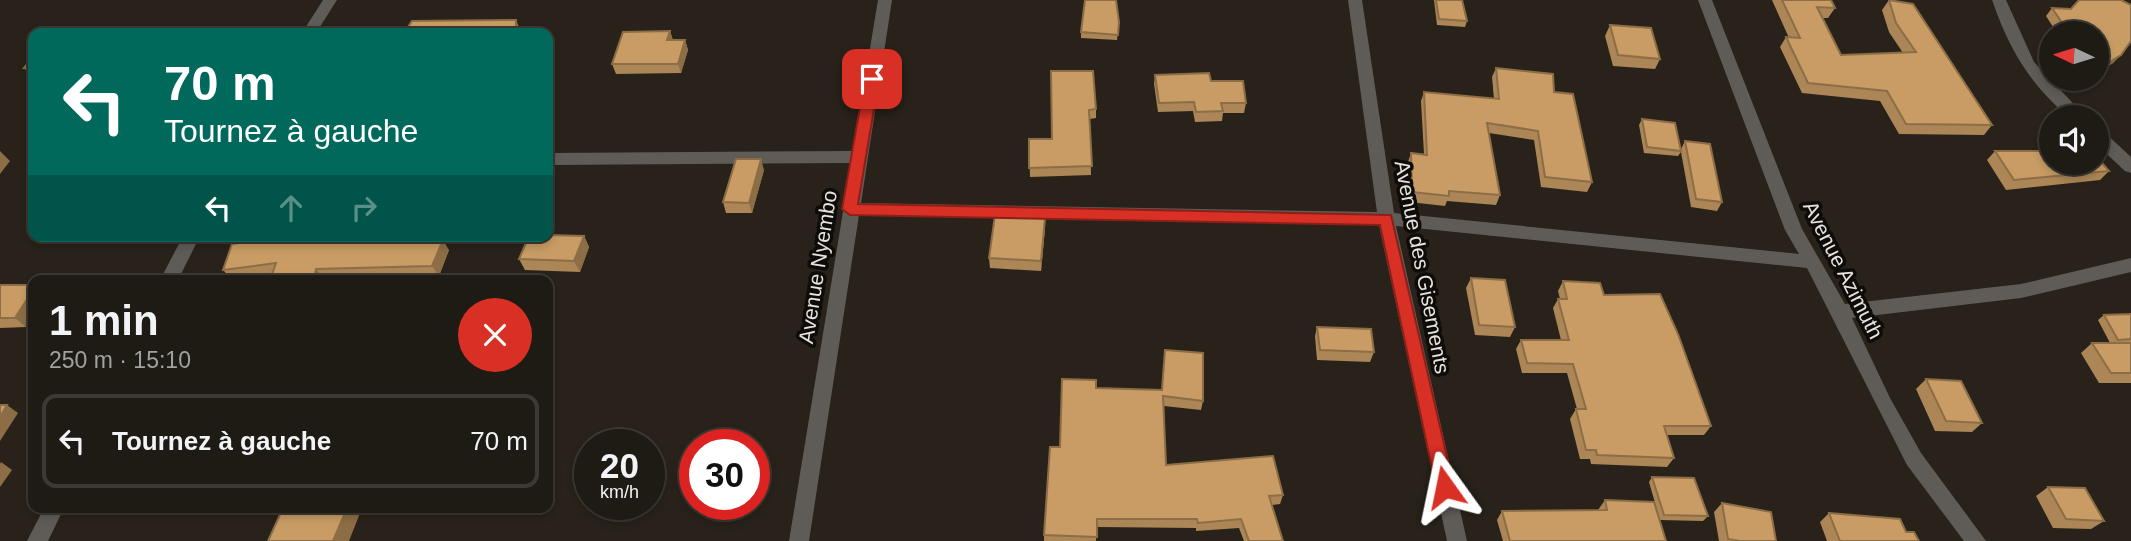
<!DOCTYPE html>
<html lang="fr">
<meta charset="utf-8">
<style>
body{margin:0;font-family:Arial,sans-serif;background:#26231d;color:#f1f3f6;height:100vh;display:flex;flex-direction:column;font-size:26px;white-space:nowrap}
*{box-sizing:border-box;margin:0}
p{font-size:23px;color:#a1a1a0}
.icon{flex:none;width:38px;height:38px;fill:none;stroke:currentColor;stroke-width:2;stroke-linecap:round;stroke-linejoin:round}
.map{position:relative;flex:1;overflow:hidden}
.details{position:absolute;left:28px;top:275px;width:525px;height:238px;display:flex;flex-direction:column;background:#1e1a14;border-radius:14px;box-shadow:0 4px 10px #0003,0 0 0 2px #3c3834}
.details>*{flex:none}
.hud{position:absolute;left:28px;top:28px;width:525px;height:214px;border-radius:14px;box-shadow:0 4px 10px #0003,0 0 0 2px #3c3834;background:#00695c;color:#fff;overflow:hidden}
.needle{width:46px;rotate:274deg}
.controls{position:absolute;left:2039px;top:21px;display:grid;gap:14px}
.controls a{display:grid;place-items:center;width:70px;height:70px;border-radius:50%;background:#1e1a14;box-shadow:0 4px 10px #0003,0 0 0 2px #3c3834;font-size:35px}
.speed{position:absolute;left:574px;top:429px;display:flex;gap:14px;font-size:35px;font-weight:700;text-align:center}
.speed>*{display:grid;place-content:center;width:91px;height:91px;border-radius:50%;background:#1e1a14;box-shadow:0 4px 10px #0003,0 0 0 2px #3c3834;line-height:1}
.speed small{font-size:18px;font-weight:400}
.speed .limit{border:10px solid #d22;background:#fff;color:#111}
.pin{position:absolute;display:grid;place-items:center;width:60px;height:60px;color:#fff;margin:-30px;border-radius:14px;box-shadow:0 4px 10px #0006}
.me{position:absolute;width:77px;margin:-38px;rotate:348deg;stroke-linejoin:round;filter:drop-shadow(0 0 5px #0008)}
.turn{display:flex;align-items:center;gap:24px;height:147px;padding:0 21px;font-size:32px}
.turn .icon{width:91px;height:91px;stroke-width:2.5}
.turn b{display:block;font-size:49px;line-height:60px}
.lanes{display:flex;align-items:center;height:66px;padding:0 21px;background:#0003;justify-content:center;gap:35px;direction:ltr}
.lanes .off{opacity:.35}
.round{display:grid;place-items:center;flex:none;width:74px;height:74px;border-radius:37px;background:#26231d}
.headline{display:flex;align-items:center;justify-content:space-between;height:119px;padding:0 21px}
h1{font-size:42px;font-weight:700;line-height:52px}
ul{padding:0;list-style:none}
li{display:flex;align-items:center;gap:21px;height:94px;margin:0 14px 10px;padding:0 7px;border:4px solid #3c3834;border-radius:14px}
li div{flex:1}
li b{display:block;font-size:26px}
li em{font-style:normal}
.map>svg:first-child{display:block}
.lines{fill:none;stroke-linecap:round;stroke-linejoin:round}
.minor{fill:#5f5c58;fill-rule:evenodd}
.wall{fill:#ac8656}
.shaded-wall{fill:#8c6d46}
.building{fill:#c89c64;stroke:#8c6d46;stroke-width:2}
.route{fill:#d93025;stroke:#8d1f18;stroke-width:2}
.labels{text-anchor:middle;stroke-width:7;stroke-linejoin:round;paint-order:stroke}
.street-label{font-size:21px;fill:#e8e3de;stroke:#0e0c09}
</style>
<div class="map">
<svg width="2131" height="541" viewBox="0 0 2131 541">
<rect width="100%" height="100%" fill="#28221a"/>
<g class="lines">
<path class="minor" d="M323 0H337L316 33H302Z
M878 0H892L861 203 1377 212 1348 0H1362L1394 213 1799 254 1785 230 1698 0H1712L1802 229 1845 304 2021 284 2131 258V272L2021 298 1852 318 1890 398 1921 453 1986 541H1964L1907 465 1807 268 1396 226 1467 541H1447L1379 225 859 215 809 541H789L851 163 548 165V153L853 151Z
M1992 0H2006L2034 62 2086 117H2068C2028 81 2010 51 1992 0Z
M2096 129 2102 130 2131 157V173L2125 171 2096 144Z
M183 236H200L178 280H160Z
M44 508H64L48 541H27Z"/>
</g>
<path class="wall" d="M1434 0H1462L1467 21 1465 27 1437 25Z
M1772 0H1831L1835 8 1828 18H1823L1841 55 1903 53 1889 32 1882 10 1889 0 1992 125 1984 135 1899 134 1880 101 1802 93 1780 47 1786 37 1789 38Z
M2079 0H2121L2131 5V41L2113 63 2099 72 2096 70V33H2057L2046 16 2052 8 2071 9Z
M1119 22 1117 40 1081 38V32Z
M1610 25 1660 59 1655 69 1613 66 1605 36Z
M670 31 673 40H685L688 50 681 73 616 74 612 64Z
M33 57V78L24 68Z
M1496 68 1554 92 1592 182 1587 192 1541 187 1534 140 1489 133 1500 195 1496 205 1447 201 1445 206 1409 202 1408 162 1411 153 1424 154 1421 101 1424 92 1494 99 1492 77Z
M1051 71 1096 109V118L1090 119 1091 175 1030 177 1029 139H1052Z
M1155 75 1211 81 1246 103 1244 113H1223L1222 121 1195 122 1193 111 1158 112 1154 84Z
M1642 119 1681 149 1685 141 1722 202 1717 211 1691 207 1681 152 1678 156 1644 153 1639 125Z
M1995 151 2109 171 2100 180 2006 190 1987 160Z
M764 170 752 213H726L723 202Z
M1045 228 1041 271 990 268 989 258Z
M194 236H231L228 242 200 243Z
M294 236H332L336 242 449 250 439 276 324 278 323 280H270L272 274 231 279 223 270Z
M584 236 589 247 580 272 525 270 519 259Z
M1471 278 1515 327 1510 337 1475 335 1466 288Z
M1563 281 1604 295 1711 426 1704 435H1667L1674 458 1667 467 1591 464 1590 459H1580L1570 419 1576 409H1577L1567 373H1522L1516 349 1521 340H1561L1553 308 1558 299H1560L1558 291Z
M0 285 26 327 0 328Z
M2131 314V383H2099L2081 353 2092 343H2110L2098 320 2104 315Z
M1317 327 1374 352 1370 362 1317 360 1315 336Z
M1926 379 1982 423 1972 432 1935 431 1916 389Z
M1096 388 1203 401 1201 410 1164 406 1166 465 1283 495 1280 504 1272 505 1283 541H1244L1239 528 1196 531V528L1097 527 1096 541H1044V535Z
M1652 477 1708 516 1703 521 1660 520 1649 482Z
M2048 487 2104 521 2091 529 2053 528 2036 496Z
M1605 500 1666 541H1503L1497 520 1502 511 1598 510Z
M1722 503 1776 541H1719L1714 512Z
M167 508H215L170 510Z
M1829 513 1906 532 1919 541H1827L1820 522Z"/>
<path class="shaded-wall" d="M516 20 520 29V33H516Z
M670 31 673 41 667 40Z
M685 40 688 50 681 73 678 64Z
M2121 55 2113 63 2099 72 2106 64Z
M0 151 10 161 0 174Z
M761 159 764 170 752 213 749 203Z
M1045 218V228L1041 271V261Z
M223 236H231L228 242Z
M327 236H332L336 242H325Z
M584 236 589 247 580 272 574 261Z
M443 240 449 250 439 276 432 266Z
M316 269 324 278 323 280H320L315 274Z
M33 290V317L26 327 15 318Z
M7 405 18 413 0 441V417Z
M1 462 12 470 0 487V464Z
M347 508H362L349 541H333Z"/>
<path class="building" d="M1085 0H1116L1119 22 1118 35 1081 32Z
M1436 0H1462L1467 21 1439 19Z
M1782 0H1831L1835 8 1817 7 1841 55 1916 52 1896 23 1889 0 1913 4 1992 125 1906 124 1887 91 1808 83 1786 37 1800 38Z
M2079 0H2121L2131 5V41L2121 55 2106 64 2096 58V33H2069L2052 8 2071 9Z
M516 20V33H404L412 21Z
M1610 25 1651 28 1660 59 1618 55Z
M670 31 667 40H685L678 64H612L623 32Z
M33 57V68H24Z
M1496 68 1553 74 1554 92 1573 94 1592 182 1545 177 1538 131 1487 123 1500 195 1449 191V196L1412 192 1411 153 1427 155 1424 92 1499 99Z
M1051 71H1093L1096 109 1089 110 1092 166 1029 168V139H1052Z
M1209 73 1211 81H1243L1246 103H1221L1223 111 1196 112 1194 102 1159 103 1155 75Z
M1642 119 1675 123 1681 151 1647 147Z
M1685 141 1710 144 1722 202 1696 199Z
M1995 151H2051V163H2096V156L2109 171 2014 180Z
M736 159H761L749 203 723 202Z
M995 215 1045 218 1041 261 989 258Z
M548 235 584 236 574 261 519 259 529 236H548Z
M294 236H327L325 242 443 240 432 266 316 269 315 274 301 275 300 280H270L276 263 223 270 232 244Z
M1471 278 1505 280 1515 327 1479 325Z
M1563 281 1600 283 1604 295 1660 294 1678 334 1711 426H1664L1674 458 1597 455 1596 450H1586L1576 409H1586L1573 364 1527 363 1521 340H1569L1558 299H1567Z
M0 285H33V290L15 318H0Z
M2131 314V339L2118 340 2104 315Z
M1317 327 1371 329 1374 352 1320 350Z
M2092 343H2131V373H2111Z
M1165 350 1203 353V401L1163 396 1166 465 1273 456 1283 495 1269 496 1283 541H1249L1241 519 1198 523 1197 519H1097V537L1044 535 1050 447H1060L1062 379 1096 380V388L1162 390Z
M1926 379 1961 381 1982 423 1946 421Z
M0 405H7L0 417Z
M1652 477 1694 478 1708 516 1664 515Z
M2048 487 2085 488 2104 521 2066 519Z
M1605 500 1654 502 1666 541H1510L1502 511 1607 510Z
M1722 503 1771 512 1776 541H1740L1728 539Z
M283 508H347L333 541H268Z
M1829 513 1900 519 1906 532H1914L1919 541H1840Z"/>
<path class="route" d="M872 74 879 79 858 204 1391 215 1454 487 1452 493 1445 496 1439 493 1436 487 1380 225 850 215 842 209 865 79Z"/>
<g class="labels">
<g class="street-label">
<text transform="translate(818 267) rotate(-81)" y="7">Avenue Nyembo</text>
<text transform="translate(1422 267) rotate(79)" y="7">Avenue des Gisements</text>
<text transform="translate(1843 270) rotate(63)" y="7">Avenue Azimuth</text>
</g>
</g>
</svg>
<div class="controls">
<a><svg class="needle" viewBox="-14 -14 28 28"><path d="M0-13l5 13h-10z" fill="#e53935"/><path d="M0 13l5-13h-10z" fill="#a1a1a0"/></svg></a>
<a><svg class="icon" aria-label="sound" viewBox="0 0 24 24"><path d="M4 9h4l5-4v14l-5-4H4zM17 9q2 3 0 6"/></svg></a>
</div>
<div class="speed"><div>20<small>km/h</small></div><div class="limit">30</div></div>
<div class="pin" style="left:872px;top:79px;background:#d93025"><svg class="icon" aria-label="arrive" viewBox="0 0 24 24"><path d="M6 21V4h12l-3 4 3 4H6"/></svg></div>
<svg class="me" style="left:1445px;top:487px" viewBox="-20 -20 40 40"><path d="M0-17L14 15 0 8-14 15z" fill="#d93025" stroke="#fff" stroke-width="4"/></svg>
<div class="hud">
<div class="turn"><svg class="icon" aria-label="left" viewBox="0 0 24 24"><path d="M17 20v-9H6M10 6l-5 5 5 5"/></svg><div><b>70 m</b>Tournez à gauche</div></div>
<div class="lanes"><svg class="icon" aria-label="left" viewBox="0 0 24 24"><path d="M17 20v-9H6M10 6l-5 5 5 5"/></svg><svg class="icon off" aria-label="ahead" viewBox="0 0 24 24"><path d="M12 20V5M6 11l6-6 6 6"/></svg><svg class="icon off" aria-label="right" viewBox="0 0 24 24"><path d="M7 20v-9h11M14 6l5 5-5 5"/></svg></div>
</div>
<section class="details">
<div class="headline"><div><h1>1 min</h1><p>250 m · 15:10</p></div><a class="round" style="background:#d93025;color:#fff"><svg class="icon" aria-label="close" viewBox="0 0 24 24"><path d="M6 6l12 12M18 6L6 18"/></svg></a></div>
<ul>
<li><svg class="icon" aria-label="left" viewBox="0 0 24 24"><path d="M17 20v-9H6M10 6l-5 5 5 5"/></svg><div><b>Tournez à gauche</b></div><em>70 m</em></li>
</ul>
</section>
</div>
